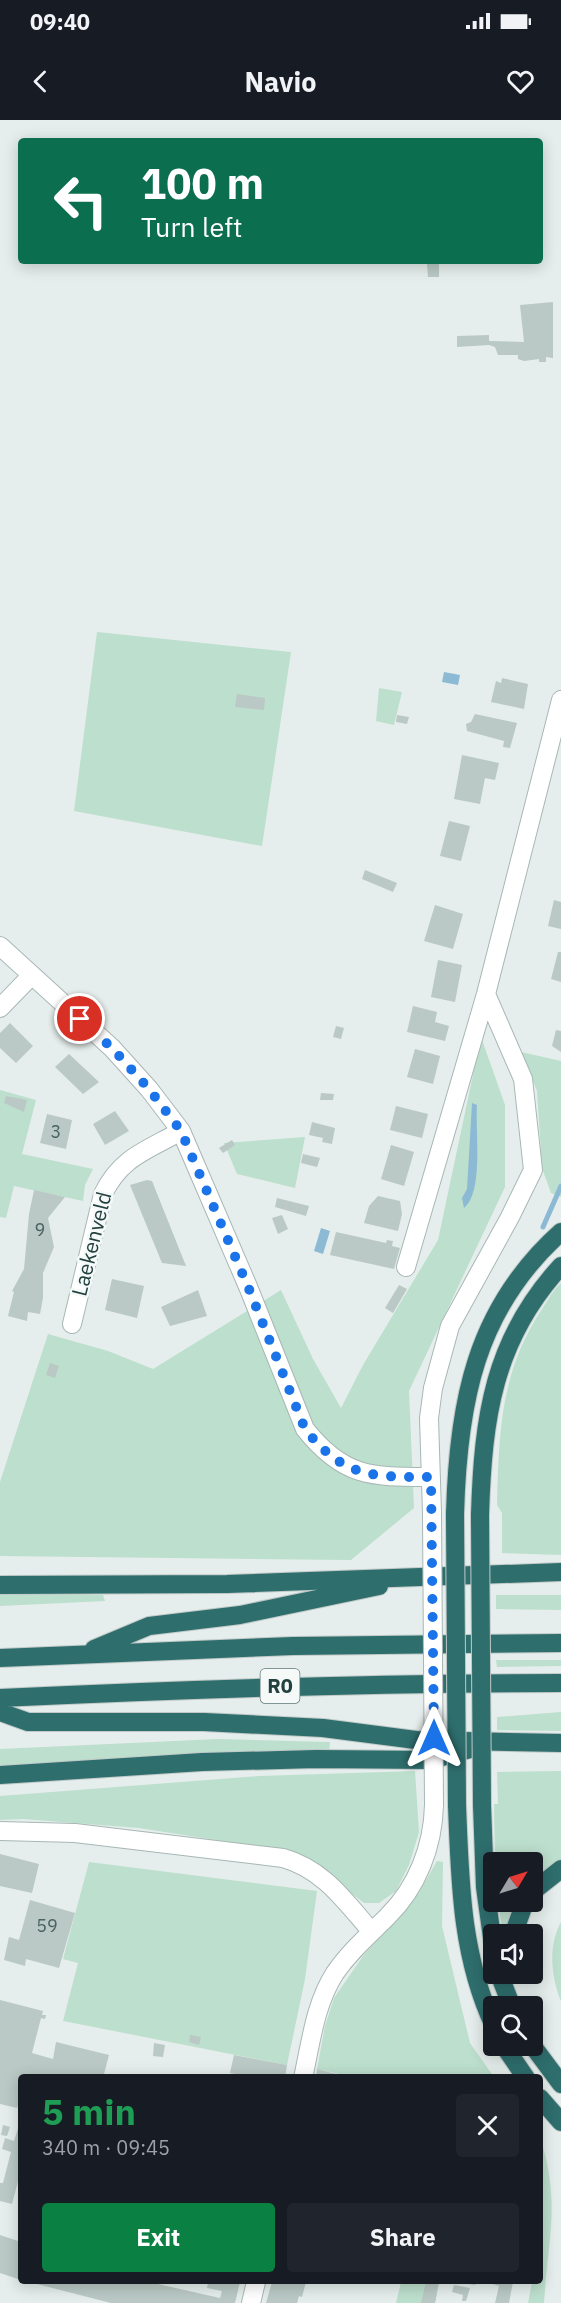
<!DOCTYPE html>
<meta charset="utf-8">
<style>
body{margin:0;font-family:"IBM Plex Sans",sans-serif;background:#20242c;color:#f1f3f6;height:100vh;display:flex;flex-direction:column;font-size:22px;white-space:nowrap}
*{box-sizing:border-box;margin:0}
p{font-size:20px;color:#9ea1a6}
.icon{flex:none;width:33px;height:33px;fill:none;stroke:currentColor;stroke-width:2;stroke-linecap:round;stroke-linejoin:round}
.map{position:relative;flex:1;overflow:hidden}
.sheet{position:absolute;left:18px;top:1954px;width:525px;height:210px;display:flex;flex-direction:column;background:#171b24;border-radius:6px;box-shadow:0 3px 15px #0003}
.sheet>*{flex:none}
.hud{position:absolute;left:18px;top:18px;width:525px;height:126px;border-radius:6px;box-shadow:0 3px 15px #0003;background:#0b6e4f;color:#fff;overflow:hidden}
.needle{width:39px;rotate:52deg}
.tools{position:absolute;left:483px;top:1732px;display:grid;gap:12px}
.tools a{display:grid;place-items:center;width:60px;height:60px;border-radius:6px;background:#171b24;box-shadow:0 3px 15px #0003;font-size:30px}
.pin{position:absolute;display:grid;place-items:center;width:51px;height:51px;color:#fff;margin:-26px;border:3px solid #fff;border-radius:50%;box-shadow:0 2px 6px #0007}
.me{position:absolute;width:66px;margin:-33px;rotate:0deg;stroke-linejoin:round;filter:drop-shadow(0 0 4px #0008)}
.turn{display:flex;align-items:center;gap:21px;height:126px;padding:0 24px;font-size:27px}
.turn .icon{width:78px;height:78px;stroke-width:2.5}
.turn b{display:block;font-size:42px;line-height:51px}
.round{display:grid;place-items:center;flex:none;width:63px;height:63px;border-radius:6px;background:#20242c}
.summary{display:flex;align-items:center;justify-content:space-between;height:102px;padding:0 24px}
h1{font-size:36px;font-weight:800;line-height:45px;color:#1e9e55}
.button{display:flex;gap:12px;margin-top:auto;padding:12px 24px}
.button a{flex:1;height:69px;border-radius:6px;background:#0b8043;color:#fff;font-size:24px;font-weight:800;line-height:69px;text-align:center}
.button a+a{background:#20242c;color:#f1f3f6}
.status{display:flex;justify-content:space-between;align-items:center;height:42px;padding:0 30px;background:#171b24;direction:ltr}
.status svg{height:16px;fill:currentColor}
header{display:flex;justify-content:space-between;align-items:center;height:78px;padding:0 24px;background:#171b24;font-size:27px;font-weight:800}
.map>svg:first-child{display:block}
.green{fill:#bddfcd}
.water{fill:#8cbad4}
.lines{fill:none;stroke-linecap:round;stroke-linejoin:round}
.stream{stroke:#8cbad4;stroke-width:5}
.building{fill:#bac9c5}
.minor-casing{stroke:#a7b7b5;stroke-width:20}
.motorway-casing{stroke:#c1cac9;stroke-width:20}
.minor{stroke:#fff;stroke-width:18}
.motorway{stroke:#2e6e6d;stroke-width:18}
.minor-bridge-casing{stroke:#a7b7b5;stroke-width:20;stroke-linecap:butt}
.motorway-bridge-casing{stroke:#c1cac9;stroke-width:20;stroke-linecap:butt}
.minor-bridge{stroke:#fff;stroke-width:18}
.motorway-bridge{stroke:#2e6e6d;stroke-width:18}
.route{stroke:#1a73e8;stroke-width:10;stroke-dasharray:0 18}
.labels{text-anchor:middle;stroke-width:5;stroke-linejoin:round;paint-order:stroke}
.number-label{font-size:18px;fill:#496360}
.shield{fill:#f5faf9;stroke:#627877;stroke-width:1.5}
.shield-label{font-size:20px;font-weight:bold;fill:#23413f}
.street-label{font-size:21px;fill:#23413f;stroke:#f5faf9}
</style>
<div class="status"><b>09:40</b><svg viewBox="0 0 49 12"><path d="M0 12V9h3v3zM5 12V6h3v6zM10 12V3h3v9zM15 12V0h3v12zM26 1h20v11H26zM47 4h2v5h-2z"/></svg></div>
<header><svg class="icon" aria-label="back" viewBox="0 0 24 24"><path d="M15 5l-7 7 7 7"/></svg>Navio<svg class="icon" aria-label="heart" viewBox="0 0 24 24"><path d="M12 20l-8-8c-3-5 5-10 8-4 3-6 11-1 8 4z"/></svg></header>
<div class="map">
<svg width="561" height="2183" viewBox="0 0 561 2183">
<rect width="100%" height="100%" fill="#e5eeec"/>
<path class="green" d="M97 512 291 532 262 726 74 691Z
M379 568 402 572 394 605 376 601Z
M481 917 505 985V1067L409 1271 414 1388 351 1440 0 1436V1362L48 1214 108 1231 153 1249 281 1170 313 1239 341 1288 363 1245 438 1120Z
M521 932 561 941V1077L551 1073 542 1048 537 971Z
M0 970 36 980 22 1034 93 1049 85 1065 83 1081 14 1066 6 1098 0 1097Z
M305 1017 295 1068 237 1054 224 1023Z
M561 1163V1435L502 1433V1393L497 1385C499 1313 500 1252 542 1189 548 1180 553 1170 561 1163Z
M0 1473 103 1475 105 1481 0 1486Z
M496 1475H561V1490L496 1489Z
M496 1540H561V1546L497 1547Z
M561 1592V1611L497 1610V1597Z
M218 1619 330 1622 329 1633 0 1647V1629Z
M415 1651 419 1712 409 1745 396 1771 379 1783H364L305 1737 267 1728 139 1708 23 1699 0 1700V1676L259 1656Z
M561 1651V1741L551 1745 533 1761 532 1743H495L494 1684H498L497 1652Z
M437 1741 443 1742 442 1806 470 1923 494 1957 356 1958 317 1949 325 1906 334 1878 363 1836 418 1774Z
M89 1742 317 1771 305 1859 287 1945 63 1901 78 1843 63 1839Z
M498 1782H518L506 1815H503Z
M561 1802V1881C551 1857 548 1825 561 1802Z
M540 2017C561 2083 548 2117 544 2183H528L532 2162H540Z
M401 2162H439L435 2183H396Z"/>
<path class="water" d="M444 552 460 555 458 565 442 562Z
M472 983 477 985C475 1010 484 1072 464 1088L462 1078 467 1069Z
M321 1108 330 1111 323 1134 314 1131Z"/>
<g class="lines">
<path class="stream" d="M543 1107 561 1066"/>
</g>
<path class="building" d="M427 144H439V157H428Z
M553 182V238L546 237V242H539V239L524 241 518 239V235H498L495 227 489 225 457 227V216L489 215V221L524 222 520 185Z
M502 558 528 564 524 589 491 582 496 561 501 563Z
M237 574 265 578 264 590 235 587Z
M475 594 517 603 510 628 503 627 504 621 467 611 466 604 471 602Z
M397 595 409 597 407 604 396 602Z
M462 635 499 643 495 660 485 658 480 684 454 679Z
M449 701 470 706 461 741 440 736Z
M365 750 397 763 393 772 362 759Z
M554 780 561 782V809L548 806Z
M435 785 463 794 453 829 424 821Z
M558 832H561V862L551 859Z
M438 840 462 845 455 882 431 877Z
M413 886 437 892 435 902 449 906 445 921 407 912Z
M10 903 33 926 16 943 0 928V913Z
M336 906 344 908 341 919 333 917Z
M556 910 561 911V932L552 926Z
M415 929 440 936 433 964 407 957Z
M69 934 99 962 83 974 55 947Z
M321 973 334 974 333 980H320Z
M6 976 27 980 24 992 4 983Z
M396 986 428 994 422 1018 390 1010Z
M115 991 129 1011 105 1025 93 1004Z
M47 994 72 1000 66 1029 40 1023Z
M312 1002 335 1008 332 1024 322 1022 323 1018 309 1015Z
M232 1020 235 1025 223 1033 219 1028Z
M391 1025 414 1032 404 1066 381 1059Z
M303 1034 320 1038 317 1047 301 1043Z
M147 1060 152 1061 186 1146 162 1143 130 1065Z
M34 1070 65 1077 48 1098 54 1127 43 1153V1178L40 1194 28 1192 27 1201 8 1196 14 1172 12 1171 24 1149 29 1094Z
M378 1076 400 1081 402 1094 398 1111 364 1103 369 1086Z
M277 1078 309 1086 306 1096 275 1087Z
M282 1095 288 1109 278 1114 272 1098Z
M336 1112 386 1123 387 1120 393 1121 392 1126 400 1128 394 1149 330 1135Z
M112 1159 144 1166 137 1198 105 1190Z
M399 1165 407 1169 393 1193 385 1188Z
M198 1170 207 1196 170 1206 161 1187Z
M50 1243 59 1246 55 1258 46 1255Z
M0 1734 39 1744 32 1773 0 1766Z
M30 1780 75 1793 59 1848 26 1839 25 1846 4 1840 9 1817 19 1820Z
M0 1880 43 1891 42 1895H46L45 1899 41 1898 32 1933 53 1939 56 1922 109 1935 103 1958H21V1976L17 1988 0 1984Z
M190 1915 201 1917 199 1925 189 1922Z
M154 1923 165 1925 163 1937 153 1936Z
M234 1935 287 1945 285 1958H240V1955L230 1953Z
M317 1949 340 1955V1958H316Z
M21 1999V2050L12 2084 0 2081V2063H3L11 2032 2 2029 5 2018 14 2021Z
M3 2005 10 2007 7 2016 1 2015Z
M0 2115 21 2122V2160L0 2153Z
M29 2162H159L158 2164 220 2178 222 2171 207 2168 208 2162H240L235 2183H111Z
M272 2162H306L302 2177 299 2176 297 2183H266Z
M426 2162H439L435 2183H421Z
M458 2162H476L475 2165Z
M486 2162H513L509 2183H495L499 2166Z
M454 2165 470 2168 466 2181H462L463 2175 452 2172Z"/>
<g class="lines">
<g class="minor-casing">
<path id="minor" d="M0 826 112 928 149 969 181 1011 249 1169 305 1309C344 1358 372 1357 431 1357
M0 888 32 855
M406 1147 486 874 561 580
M72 1204 103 1074C121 1037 146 1031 181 1011
M432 1393 429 1298 433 1268 450 1206 510 1097 533 1050 523 959 486 874
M0 1711 75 1713 283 1738C323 1749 345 1781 371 1811
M303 1958C311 1922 315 1884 335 1853 350 1831 369 1815 388 1796 417 1767 433 1727 434 1685
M251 2183 256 2162"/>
</g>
<g class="motorway-casing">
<path id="motorway" d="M455 1394C458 1283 475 1189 561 1112
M480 1395C483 1298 493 1220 561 1146
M0 1465 227 1464 561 1452
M94 1529 149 1506 240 1495 379 1466
M0 1538 293 1526 561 1523
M0 1578C187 1569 374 1563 561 1563
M0 1592 28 1602H204L323 1608 416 1620 561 1623
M0 1655 202 1642 316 1639 431 1640 470 1629
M457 1685C460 1761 461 1836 494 1906
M482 1685 485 1767 494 1832
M532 1772 561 1749
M513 1815 525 1782
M499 1854 512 1887
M532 1925 561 1964
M504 1926 526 1958
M540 1978 561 2002"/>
</g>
<use href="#minor" class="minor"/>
<use href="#motorway" class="motorway"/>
<g class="minor-bridge-casing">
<path id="minor-bridge" d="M432 1393 434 1685"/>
</g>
<g class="motorway-bridge-casing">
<path id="motorway-bridge" d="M455 1394 457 1685
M480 1395 482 1685"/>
</g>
<use href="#minor-bridge" class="minor-bridge"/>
<use href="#motorway-bridge" class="motorway-bridge"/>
</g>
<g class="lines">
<path class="route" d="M80 899 112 928 149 969 181 1011 249 1169 305 1309C344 1358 372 1357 431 1357L434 1618"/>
</g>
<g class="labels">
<g class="number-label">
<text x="56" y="1018">3</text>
<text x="40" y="1116">9</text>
<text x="47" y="1812">59</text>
</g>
<rect class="shield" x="260.5" y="1549" width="39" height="34" rx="4.5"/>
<g class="shield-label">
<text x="280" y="1573">R0</text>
</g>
<g class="street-label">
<text transform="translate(92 1124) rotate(-76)" y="7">Laekenveld</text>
</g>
</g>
</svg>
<div class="tools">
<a><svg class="needle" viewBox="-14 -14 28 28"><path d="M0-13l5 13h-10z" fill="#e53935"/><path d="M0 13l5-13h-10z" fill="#9ea1a6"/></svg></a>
<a><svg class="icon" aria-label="sound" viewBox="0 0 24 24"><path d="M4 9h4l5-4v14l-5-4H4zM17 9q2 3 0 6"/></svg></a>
<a><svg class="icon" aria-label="search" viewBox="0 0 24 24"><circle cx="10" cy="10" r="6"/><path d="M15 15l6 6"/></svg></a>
</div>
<div class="pin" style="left:80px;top:899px;background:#d93025"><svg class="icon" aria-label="arrive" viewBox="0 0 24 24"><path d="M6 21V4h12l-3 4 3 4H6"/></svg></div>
<svg class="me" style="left:434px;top:1618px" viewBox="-20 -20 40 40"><path d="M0-17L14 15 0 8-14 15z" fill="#1a73e8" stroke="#fff" stroke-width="4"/></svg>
<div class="hud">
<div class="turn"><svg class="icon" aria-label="left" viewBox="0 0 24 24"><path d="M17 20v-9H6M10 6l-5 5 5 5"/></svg><div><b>100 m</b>Turn left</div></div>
</div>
<section class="sheet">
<div class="summary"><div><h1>5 min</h1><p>340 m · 09:45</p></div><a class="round"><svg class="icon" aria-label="close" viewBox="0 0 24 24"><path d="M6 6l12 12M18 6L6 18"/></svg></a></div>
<div class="button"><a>Exit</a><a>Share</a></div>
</section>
</div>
